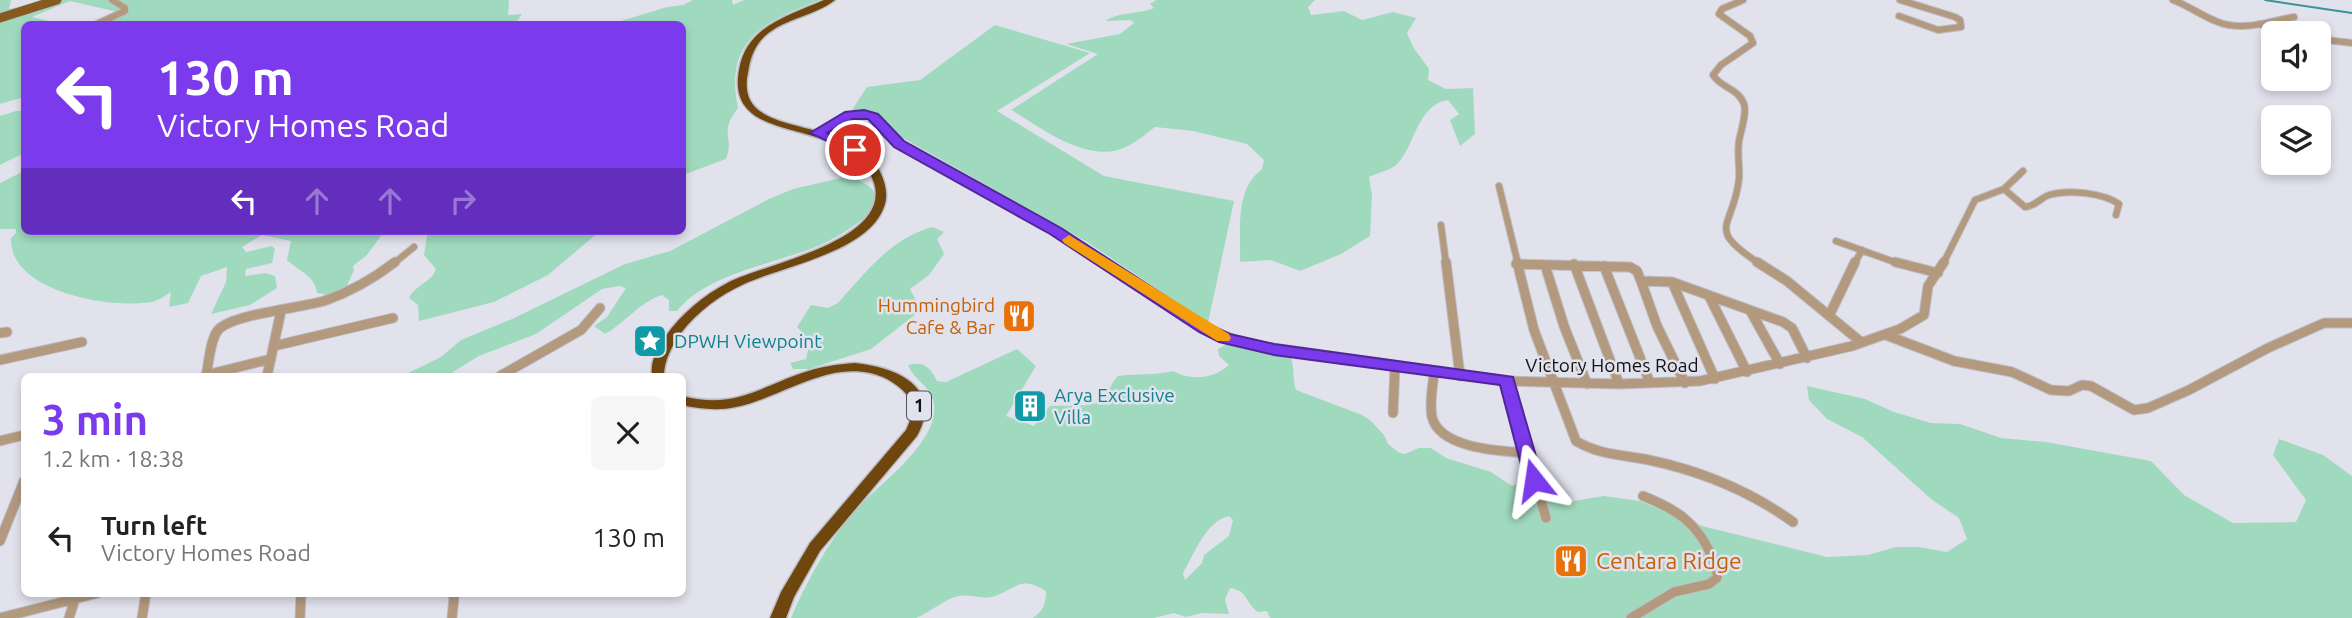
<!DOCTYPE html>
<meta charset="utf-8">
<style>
body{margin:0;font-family:Ubuntu,sans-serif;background:#f6f6f6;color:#222;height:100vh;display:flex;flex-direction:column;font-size:26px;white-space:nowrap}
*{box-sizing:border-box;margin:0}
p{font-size:23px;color:#767676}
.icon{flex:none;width:38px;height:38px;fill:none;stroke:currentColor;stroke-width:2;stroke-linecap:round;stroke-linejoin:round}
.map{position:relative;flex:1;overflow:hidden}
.drawer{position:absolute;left:21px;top:373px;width:665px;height:224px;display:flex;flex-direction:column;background:#fff;border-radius:10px;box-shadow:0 4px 10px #0003}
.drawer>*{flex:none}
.guide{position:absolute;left:21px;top:21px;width:665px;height:214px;border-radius:10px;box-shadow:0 4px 10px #0003;background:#7c3aed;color:#fff;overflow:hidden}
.controls{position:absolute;left:2261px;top:21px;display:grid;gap:14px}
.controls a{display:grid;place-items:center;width:70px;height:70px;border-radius:10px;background:#fff;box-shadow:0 4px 10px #0003;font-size:35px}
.pin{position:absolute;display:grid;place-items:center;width:60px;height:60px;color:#fff;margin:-30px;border:4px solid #fff;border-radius:50%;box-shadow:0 2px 7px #0007}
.me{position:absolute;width:77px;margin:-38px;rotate:345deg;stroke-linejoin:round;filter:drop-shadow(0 0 5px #0008)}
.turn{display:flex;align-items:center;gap:24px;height:147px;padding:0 21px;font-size:32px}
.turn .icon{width:91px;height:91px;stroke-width:2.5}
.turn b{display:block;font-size:49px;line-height:60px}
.lanes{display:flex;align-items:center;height:66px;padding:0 21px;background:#0003;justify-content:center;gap:35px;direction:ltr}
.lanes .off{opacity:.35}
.round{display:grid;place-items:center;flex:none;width:74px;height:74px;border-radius:10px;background:#f6f6f6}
.headline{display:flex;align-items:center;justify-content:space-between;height:119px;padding:0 21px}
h1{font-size:42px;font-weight:700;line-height:52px;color:#7c3aed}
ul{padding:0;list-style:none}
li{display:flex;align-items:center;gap:21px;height:91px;padding:0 21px}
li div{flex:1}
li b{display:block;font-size:26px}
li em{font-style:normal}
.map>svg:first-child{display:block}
.green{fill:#a0dabe;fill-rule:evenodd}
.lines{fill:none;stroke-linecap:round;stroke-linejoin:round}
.stream{stroke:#3c9397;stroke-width:2}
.minor-far1-casing{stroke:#bdbdc6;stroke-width:8}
.minor-casing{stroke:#bdbdc6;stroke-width:11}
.major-casing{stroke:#bdbdc6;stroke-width:10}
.highway-casing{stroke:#bdbdc6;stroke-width:3}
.minor-far1{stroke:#b3997e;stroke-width:6}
.minor{stroke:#b3997e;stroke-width:9}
.major{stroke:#875a21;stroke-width:9}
.highway{fill:#6f460e;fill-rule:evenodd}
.route{fill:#7c3aed;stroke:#51269a;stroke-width:2}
.slow{fill:#f59e0b}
.labels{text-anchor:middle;stroke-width:5;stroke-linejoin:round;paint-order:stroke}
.shield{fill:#e2e2ed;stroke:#515157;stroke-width:2}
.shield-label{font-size:18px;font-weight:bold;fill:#131317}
.food-label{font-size:19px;fill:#c56008;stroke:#e2e2ed;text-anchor:end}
.culture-label{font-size:19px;fill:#0d838f;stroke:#e2e2ed;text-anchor:start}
.street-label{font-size:19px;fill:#131317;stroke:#e2e2ed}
.near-food-label{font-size:23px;fill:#c56008;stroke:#e2e2ed;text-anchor:start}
</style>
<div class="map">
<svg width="2352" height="618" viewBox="0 0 2352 618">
<rect width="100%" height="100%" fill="#e2e2ed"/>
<path class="green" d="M0 0H11L9 9 46 0H509L508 15 522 14 515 24H91L118 12 70 1 32 17 62 24H24V97L0 104Z
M693 0H732L733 5 744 0H820C764 21 724 40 738 108 718 134 735 136 726 159L683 175 682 24H611L667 7 683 5Z
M1156 0H1315L1308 7 1311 15 1344 11 1362 20 1393 12 1416 18 1407 33 1413 47 1429 69 1428 80 1446 89 1473 88 1475 134 1460 146 1450 120 1459 114 1448 100C1416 105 1415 148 1396 165 1390 170 1377 173 1369 177L1372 196 1370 236 1341 254 1300 271 1271 260 1240 262C1241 230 1234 190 1262 169L1264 160 1247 144 1193 131 1155 127C1147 133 1138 141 1128 146 1090 166 1043 129 1011 110L1098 54 1066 44 1120 34 1134 23 1131 20 1105 21C1121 11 1137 15 1154 8L1150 4Z
M995 25 1090 53 997 111 1104 176 1234 201 1208 323 1087 242 894 133 875 113H850L867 87 920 80Z
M16 111H24V153L0 165V116Z
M24 171V231H396L383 233 367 255 353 266 354 270 345 290 329 295 317 293C315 275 298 271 287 260L291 241 262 235 242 247 246 252 272 246 275 249 272 263 246 269 245 276 266 273 275 276 277 288 250 305 211 314 226 282 227 267 201 276 188 303 169 307 171 292C165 296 158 301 151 302 110 309 9 292 11 238L16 233V229H0V183Z
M853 175C867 189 880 183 873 211 855 226 836 239 813 248 772 264 705 275 677 311H669V300L662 295C641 301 625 323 605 334L594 326 607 317 626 288 619 286 602 289 536 334 479 356 446 376H402L441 357 461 340 512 319 625 264 670 251 769 199 793 189Z
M933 227 944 232 937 239 944 254 929 275 910 289 921 310 871 349 809 369H793L790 363 806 359 810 341 797 327 811 305 828 308 838 303C865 273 892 237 933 227Z
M409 231H600L548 275 494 302 419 321 418 305 409 298C415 285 432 282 436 269L424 255 427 235Z
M1227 344 1290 356C1295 365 1292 379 1296 390L1362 415 1371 421 1384 435 1388 444 1398 452 1405 454 1419 448H1431L1446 458 1491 472 1512 486 1525 482 1541 483 1545 489 1546 498 1561 503 1604 496 1640 501 1702 526 1827 557 1868 555 1896 547H1919L1947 552 1967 539 1959 518 1931 499 1862 437 1827 419 1809 400 1807 386 1865 399 1894 412 1931 423 1960 424 2001 438 2046 442 2151 461 2184 495 2233 523 2296 522 2306 500 2273 455 2279 439 2323 455 2352 476V618H1270L1267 611 1258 612C1244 602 1250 592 1230 588L1225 599 1229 614 1202 613 1186 617 1174 613 1154 618H1032C1043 612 1046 604 1046 591 1018 574 1017 590 991 597 981 599 969 594 959 596 944 599 931 612 916 618H791C806 582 827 545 851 515 873 488 945 440 933 400 929 385 913 379 908 365 924 361 930 367 937 381L946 382 1017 349 1036 366 1006 416 1034 426 1050 406C1062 405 1094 408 1101 400 1108 394 1111 383 1118 376 1137 373 1154 376 1173 371 1190 381 1214 379 1229 365L1219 356 1218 349ZM1229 516 1233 520 1229 536 1204 555 1202 563 1185 580 1183 573C1195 553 1205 522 1229 516Z"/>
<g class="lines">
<path class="stream" d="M2265 0 2352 13"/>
<g class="minor-far1-casing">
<path id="minor-far1" d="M1743 0 1722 9 1719 14 1750 36 1753 43 1721 65 1713 75C1721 88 1738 88 1744 104 1747 114 1741 130 1739 141 1737 154 1740 167 1739 179 1733 230 1704 227 1760 264
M2173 0C2189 6 2202 16 2218 22 2243 32 2269 21 2294 17
M1899 16 1938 30 1961 27 1960 20 1955 17 1900 0
M97 24 125 11V8L112 0
M2259 24 2290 33
M2319 39 2352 43
M816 133 850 115 873 116 899 144 1055 231 1106 264
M1499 186 1518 264
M2004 189 2025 207C2036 206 2040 198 2049 195 2068 189 2103 193 2119 204L2116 215
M1441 225 1446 264
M1836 241 1900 264
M393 264 414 247
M1854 264 1862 250
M1943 264 1975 200 2004 189 2023 171"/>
</g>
<g class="minor-casing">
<path id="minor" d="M1103 262C1150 292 1196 330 1251 345L1507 381 1619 384 1700 381 1852 346 1900 329 1924 315 1928 286 1944 262
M1446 262 1460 376
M1517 262 1534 330 1576 441C1599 455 1624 455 1649 460 1701 471 1750 491 1793 522
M1757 262 1787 281 1861 342
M1895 262 1938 273
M1516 264 1630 267 1637 271 1641 281 1672 282 1783 322 1792 328 1807 358
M1574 264 1619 384
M1545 265 1564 326 1587 384
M1604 266 1650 383
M1641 281 1657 326 1685 383
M1672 282 1715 379
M1709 296 1747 372
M1751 312 1780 364
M1829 316 1855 262
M0 333 7 332
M1886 335 1954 361 2012 372 2051 390 2069 391 2082 385 2091 386 2134 410 2148 408 2189 390 2268 348 2324 323H2352
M274 346 393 318
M0 360 82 342
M1434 372C1433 387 1429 402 1432 417 1440 449 1501 451 1527 453
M206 375 271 359
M206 376C209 363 210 338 219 329 235 314 300 308 324 301 350 292 373 279 395 262
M267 376 281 311
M500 376 581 330 600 308
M1507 381 1546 518
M1393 413 1395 367
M0 441 24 435
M0 541 24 481
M451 593 454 597 452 618
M0 618 98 593
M69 618 75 599
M142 618 146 593
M300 618 301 593
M1631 618 1674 592 1709 584 1717 578C1718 570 1715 564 1712 557 1698 523 1676 509 1643 496"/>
</g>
<g class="major-casing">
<path id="major" d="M0 18 57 0"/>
</g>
<g class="highway-casing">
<path id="highway" d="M824 0H835C815 16 785 18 765 36 754 46 750 59 748 73 746 81 746 92 750 100 768 136 862 120 882 176 886 186 888 197 884 207 868 252 783 266 744 284 720 295 697 312 681 333 672 346 664 360 664 376H652C650 361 657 349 665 337 681 314 704 295 729 282 764 264 892 241 874 183 853 112 724 152 739 70 746 26 788 16 824 0Z
M855 363C896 367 944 387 917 436L820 551 794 597 786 618H770L781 592 810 543 906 430 912 416 911 400C905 391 896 384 887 379 835 354 785 397 736 407 718 411 700 409 682 405V396C734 409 756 389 802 373 819 367 837 364 855 363Z"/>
</g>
<use href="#minor-far1" class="minor-far1"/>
<use href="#minor" class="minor"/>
<use href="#major" class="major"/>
<use href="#highway" class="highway"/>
</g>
<path class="route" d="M864 110 878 114 904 141 1061 228 1210 325 1230 334 1274 344 1513 377 1543 480 1540 484H1527L1525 480 1500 385 1274 355 1219 342 1199 332 1050 234 894 147 868 119H853L827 133 860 147V153L855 154 810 133 845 112Z"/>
<path class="slow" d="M1069 235 1229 334 1231 338 1229 341H1217L1064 243 1062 240Z"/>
<defs>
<g id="restaurant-square" transform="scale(1.75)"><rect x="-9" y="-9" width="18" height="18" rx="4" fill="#e8710a" stroke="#e2e2ed"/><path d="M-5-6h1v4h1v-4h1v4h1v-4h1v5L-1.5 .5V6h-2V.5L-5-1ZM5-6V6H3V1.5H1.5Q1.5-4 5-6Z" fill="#fff"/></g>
<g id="sight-square" transform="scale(1.75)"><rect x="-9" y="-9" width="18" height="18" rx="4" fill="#0f9aa8" stroke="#e2e2ed"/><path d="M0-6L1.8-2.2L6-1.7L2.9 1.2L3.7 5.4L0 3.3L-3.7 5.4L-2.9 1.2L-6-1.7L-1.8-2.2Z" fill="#fff"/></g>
<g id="building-square" transform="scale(1.75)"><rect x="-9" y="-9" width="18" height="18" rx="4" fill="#0f9aa8" stroke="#e2e2ed"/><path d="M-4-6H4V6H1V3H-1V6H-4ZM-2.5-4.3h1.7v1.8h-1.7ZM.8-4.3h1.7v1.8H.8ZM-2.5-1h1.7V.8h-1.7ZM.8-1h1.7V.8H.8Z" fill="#fff"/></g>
</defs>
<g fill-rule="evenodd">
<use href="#restaurant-square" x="1019" y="316"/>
<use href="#sight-square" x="650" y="341"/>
<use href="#building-square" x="1030" y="406"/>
<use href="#restaurant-square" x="1571" y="561"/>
</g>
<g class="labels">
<rect class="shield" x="907" y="391.5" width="24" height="29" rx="5"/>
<g class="shield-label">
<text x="919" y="412">1</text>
</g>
<g class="food-label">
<text x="995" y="312">Hummingbird<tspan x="995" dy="22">Cafe &amp; Bar</tspan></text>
</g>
<g class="culture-label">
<text x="674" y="348">DPWH Viewpoint</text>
<text x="1054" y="402">Arya Exclusive<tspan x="1054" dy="22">Villa</tspan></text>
</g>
<g class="street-label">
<text x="1612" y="372">Victory Homes Road</text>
</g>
<g class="near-food-label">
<text x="1596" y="569">Centara Ridge</text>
</g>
</g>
</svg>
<div class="controls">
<a><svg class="icon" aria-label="sound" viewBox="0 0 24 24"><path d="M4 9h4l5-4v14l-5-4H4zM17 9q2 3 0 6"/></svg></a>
<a><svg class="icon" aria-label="layers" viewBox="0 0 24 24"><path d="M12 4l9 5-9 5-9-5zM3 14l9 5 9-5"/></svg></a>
</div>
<div class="pin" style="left:855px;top:150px;background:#d93025"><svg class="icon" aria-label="arrive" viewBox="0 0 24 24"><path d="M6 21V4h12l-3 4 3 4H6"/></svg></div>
<svg class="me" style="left:1534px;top:480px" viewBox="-20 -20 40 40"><path d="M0-17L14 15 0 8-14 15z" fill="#7c3aed" stroke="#fff" stroke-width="4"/></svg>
<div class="guide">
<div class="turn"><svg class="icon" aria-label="left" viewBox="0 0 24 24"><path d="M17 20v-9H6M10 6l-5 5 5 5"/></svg><div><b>130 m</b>Victory Homes Road</div></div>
<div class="lanes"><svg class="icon" aria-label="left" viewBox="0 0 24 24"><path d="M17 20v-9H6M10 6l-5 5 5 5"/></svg><svg class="icon off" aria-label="ahead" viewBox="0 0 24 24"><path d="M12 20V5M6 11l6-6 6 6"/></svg><svg class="icon off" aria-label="ahead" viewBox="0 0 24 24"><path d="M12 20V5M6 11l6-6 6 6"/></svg><svg class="icon off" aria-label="right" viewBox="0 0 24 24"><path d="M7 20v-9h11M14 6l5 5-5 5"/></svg></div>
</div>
<section class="drawer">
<div class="headline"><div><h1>3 min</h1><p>1.2 km · 18:38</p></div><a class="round"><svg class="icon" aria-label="close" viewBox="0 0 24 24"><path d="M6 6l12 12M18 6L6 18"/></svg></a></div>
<ul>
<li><svg class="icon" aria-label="left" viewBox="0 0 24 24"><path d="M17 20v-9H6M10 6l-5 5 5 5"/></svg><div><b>Turn left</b><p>Victory Homes Road</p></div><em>130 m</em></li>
</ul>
</section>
</div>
